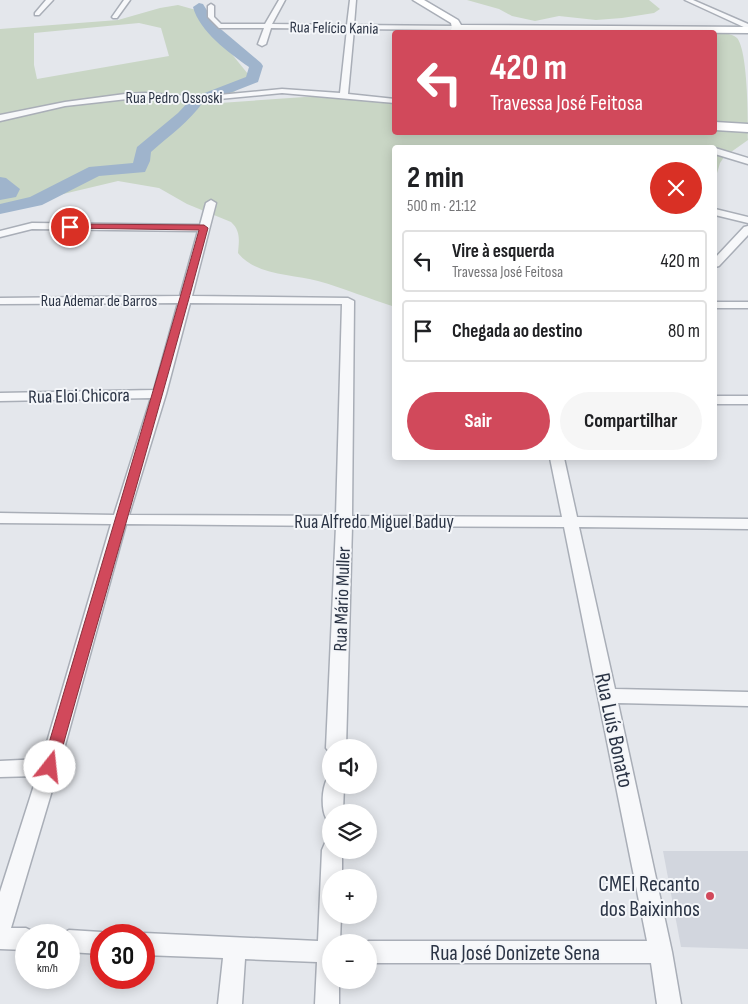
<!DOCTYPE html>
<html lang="pt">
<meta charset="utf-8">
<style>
body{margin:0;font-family:"Sofia Sans Condensed",sans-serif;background:#f6f6f6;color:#202124;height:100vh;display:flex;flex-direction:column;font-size:19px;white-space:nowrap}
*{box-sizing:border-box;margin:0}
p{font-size:16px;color:#757577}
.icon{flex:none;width:28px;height:28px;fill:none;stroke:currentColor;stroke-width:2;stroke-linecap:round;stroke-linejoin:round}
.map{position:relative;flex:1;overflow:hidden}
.drawer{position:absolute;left:392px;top:145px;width:325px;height:315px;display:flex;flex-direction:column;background:#fff;border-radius:5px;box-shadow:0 2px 12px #0003}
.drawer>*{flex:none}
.guide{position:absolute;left:392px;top:30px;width:325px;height:105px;border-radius:5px;box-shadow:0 2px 12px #0003;background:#d1495b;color:#fff;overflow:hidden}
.buttons{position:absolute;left:322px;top:739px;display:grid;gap:10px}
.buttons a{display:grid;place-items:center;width:55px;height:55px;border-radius:50%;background:#fff;box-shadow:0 2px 12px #0003;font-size:25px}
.speed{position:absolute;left:15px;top:924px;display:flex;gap:10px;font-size:25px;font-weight:700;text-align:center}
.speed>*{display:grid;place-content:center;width:65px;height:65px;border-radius:50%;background:#fff;box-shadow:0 2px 12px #0003;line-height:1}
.speed small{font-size:12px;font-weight:400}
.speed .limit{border:8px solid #d22;background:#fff;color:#111}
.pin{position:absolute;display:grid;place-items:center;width:42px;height:42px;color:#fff;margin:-21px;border:2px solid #fff;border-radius:50%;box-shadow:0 1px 5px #0007}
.me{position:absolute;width:55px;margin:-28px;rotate:16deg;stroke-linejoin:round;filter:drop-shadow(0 0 4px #0008)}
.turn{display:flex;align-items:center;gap:18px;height:105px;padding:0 15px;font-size:22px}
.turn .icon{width:65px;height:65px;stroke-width:2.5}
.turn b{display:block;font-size:35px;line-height:42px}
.round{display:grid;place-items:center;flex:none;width:52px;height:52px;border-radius:26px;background:#f6f6f6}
.overview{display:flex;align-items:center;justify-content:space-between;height:85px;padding:0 15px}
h1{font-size:30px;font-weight:700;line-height:38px}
.primary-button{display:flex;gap:10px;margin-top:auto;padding:10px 15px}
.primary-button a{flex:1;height:58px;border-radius:30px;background:#d1495b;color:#fff;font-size:20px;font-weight:700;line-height:58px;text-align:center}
.primary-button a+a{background:#f6f6f6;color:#202124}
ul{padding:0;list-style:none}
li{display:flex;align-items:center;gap:15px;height:62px;margin:0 10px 8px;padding:0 5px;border:2px solid #e0e0e0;border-radius:5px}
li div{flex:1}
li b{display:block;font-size:19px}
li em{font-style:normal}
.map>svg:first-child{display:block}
.built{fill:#d2d6de}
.green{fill:#c9d6c5;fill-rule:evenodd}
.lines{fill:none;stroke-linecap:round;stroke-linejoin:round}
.river{fill:#9fb4cc;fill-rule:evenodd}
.street-casing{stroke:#a9aeb7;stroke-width:3}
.secondary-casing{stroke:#a9aeb7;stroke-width:3}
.street{fill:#f7f8fa;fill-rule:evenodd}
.secondary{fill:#fff;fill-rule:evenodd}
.route{fill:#d1495b;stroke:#882f3b}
.poi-dot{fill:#d1495b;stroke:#f4f6f9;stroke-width:2}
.labels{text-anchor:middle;stroke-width:4;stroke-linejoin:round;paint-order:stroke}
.far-street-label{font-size:16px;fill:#2b3445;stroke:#f4f6f9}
.street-label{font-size:19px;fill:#2b3445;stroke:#f4f6f9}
.near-street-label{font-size:22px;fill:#2b3445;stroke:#f4f6f9}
.near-poi-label{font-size:22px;fill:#2b3445;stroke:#f4f6f9;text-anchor:end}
</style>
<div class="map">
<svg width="748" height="1004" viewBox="0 0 748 1004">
<rect width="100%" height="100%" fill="#e4e7ec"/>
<path class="built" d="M663 851H748V949L681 947Z"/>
<path class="green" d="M467 0H649L660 9 654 13 622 18 596 20 559 16 535 21 512 16 499 9Z
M178 5 196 10 248 74 249 77 243 85 220 103 319 96 395 101V132H715V33C722 33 731 33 737 38 748 51 748 118 748 140L724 157 720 163 715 180V148H395V307C369 299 344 288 318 281 293 274 256 276 238 253 239 241 241 231 231 222L187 204 159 188 118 181 0 209V29L118 20 160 8ZM139 23 161 28 169 56 37 79 34 65V33Z"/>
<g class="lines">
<path class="river" d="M199 3 203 4 216 25 261 63 263 66 258 82 212 100H202L203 102C190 121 169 136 151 152L150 161 145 172 99 176 42 205 0 214V204L30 197 89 167 133 163 137 147 178 113 191 99H201L202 94 246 77 249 67C228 52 200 32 193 7Z
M0 177 6 178 20 189 16 197 0 200Z"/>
<g class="street-casing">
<path id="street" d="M46 0H53L39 15H35V13Z
M124 0H130L117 18H113L112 17Z
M279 0H285L272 24 347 25 350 0H356L354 25 457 26 460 28 457 30 354 29 348 94 395 99V103L282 93 198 101 145 97 65 106 0 121V115L65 102 125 94 145 93 198 97 282 89 340 93 347 29 271 28 266 44 262 46 258 44 264 28H219L208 17V6L211 4 214 6V17L221 24H265Z
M685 0H693L748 24V29Z
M715 148 748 158V164L715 154Z
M211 200 216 203 192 296 348 298 354 301 352 516 562 517 550 458H564L577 517 748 519V529L579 527 615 689 748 692V706L618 703 672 952 681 1004H657L651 963H369V942H366L369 941H647L564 527 352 526 346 748H331V754L326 748 336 526 126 524 59 767 11 928H26L34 932 35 935H26V950L0 949V892L37 776 0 777V761L42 759 111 524 0 523V513L114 515 151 398 0 401V393L154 390 178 303 0 304V298L180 296 198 231 32 229 0 237V231L32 223 200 225 206 203ZM190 303 342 304 336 516 129 515 166 394Z
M715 209 748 217V223L715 215Z
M748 226V235L719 266 715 267V258L744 227Z
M715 302H748V308H715Z
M715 396H748V404H715Z
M331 778V785H344L343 812H331V820L326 818C321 808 322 789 327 779Z
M331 841V850H342V878H331V915H341L340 942H331V980H339V1004H315L317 962 245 959 242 1004H218L223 958 144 955V935H140L144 933 318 941 322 850 325 843Z
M69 930 101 932 108 935H101V954L69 952V935H60Z"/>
</g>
<g class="secondary-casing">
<path id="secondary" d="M413 0H424L458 20 461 25 748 27V33L460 31 450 32 452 28 451 23Z
M715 122 748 124V132L715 130Z"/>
</g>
<use href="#street" class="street"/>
<use href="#secondary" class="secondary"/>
</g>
<path class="route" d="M70 224 204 225 208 228C160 408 107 587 57 767L55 771 50 773 44 771 42 767C94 588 149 410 199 230L67 228V225Z"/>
<circle class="poi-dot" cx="710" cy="896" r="5"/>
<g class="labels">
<g class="far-street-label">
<text transform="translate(334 27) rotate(1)" y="6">Rua Felício Kania</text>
<text x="174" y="103">Rua Pedro Ossoski</text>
<text x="99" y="306">Rua Ademar de Barros</text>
</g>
<g class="street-label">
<text transform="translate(79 395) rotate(-1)" y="7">Rua Eloi Chicora</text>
<text x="374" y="528">Rua Alfredo Miguel Baduy</text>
<text transform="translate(341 599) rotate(-88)" y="7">Rua Mário Muller</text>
</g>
<g class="near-street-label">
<text transform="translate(615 730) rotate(78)" y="8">Rua Luís Bonato</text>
<text x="515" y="960">Rua José Donizete Sena</text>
</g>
<g class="near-poi-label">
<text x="700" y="891">CMEI Recanto<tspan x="700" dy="25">dos Baixinhos</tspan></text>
</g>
</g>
</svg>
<div class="buttons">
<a><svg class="icon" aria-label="sound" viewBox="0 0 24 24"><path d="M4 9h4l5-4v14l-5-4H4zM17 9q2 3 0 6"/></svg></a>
<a><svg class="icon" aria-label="layers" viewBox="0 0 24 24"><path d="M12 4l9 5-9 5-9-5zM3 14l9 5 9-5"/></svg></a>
<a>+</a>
<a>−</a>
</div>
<div class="speed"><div>20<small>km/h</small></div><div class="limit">30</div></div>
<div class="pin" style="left:70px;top:227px;background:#d93025"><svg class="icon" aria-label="arrive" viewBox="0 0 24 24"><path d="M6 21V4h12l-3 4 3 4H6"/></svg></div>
<svg class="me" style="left:50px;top:767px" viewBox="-20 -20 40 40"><circle r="19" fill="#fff"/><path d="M0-13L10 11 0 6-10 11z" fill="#d1495b"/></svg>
<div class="guide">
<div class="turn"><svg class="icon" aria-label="left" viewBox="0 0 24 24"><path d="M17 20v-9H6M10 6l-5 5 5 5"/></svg><div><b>420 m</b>Travessa José Feitosa</div></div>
</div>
<section class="drawer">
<div class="overview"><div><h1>2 min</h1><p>500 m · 21:12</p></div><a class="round" style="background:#d93025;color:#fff"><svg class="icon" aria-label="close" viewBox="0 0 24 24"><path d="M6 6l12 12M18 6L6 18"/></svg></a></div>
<ul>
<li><svg class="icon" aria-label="left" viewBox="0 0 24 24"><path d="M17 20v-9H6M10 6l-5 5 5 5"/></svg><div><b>Vire à esquerda</b><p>Travessa José Feitosa</p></div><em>420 m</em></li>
<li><svg class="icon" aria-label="arrive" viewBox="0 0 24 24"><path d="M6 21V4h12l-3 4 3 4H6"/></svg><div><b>Chegada ao destino</b></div><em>80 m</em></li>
</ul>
<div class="primary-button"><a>Sair</a><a>Compartilhar</a></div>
</section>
</div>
